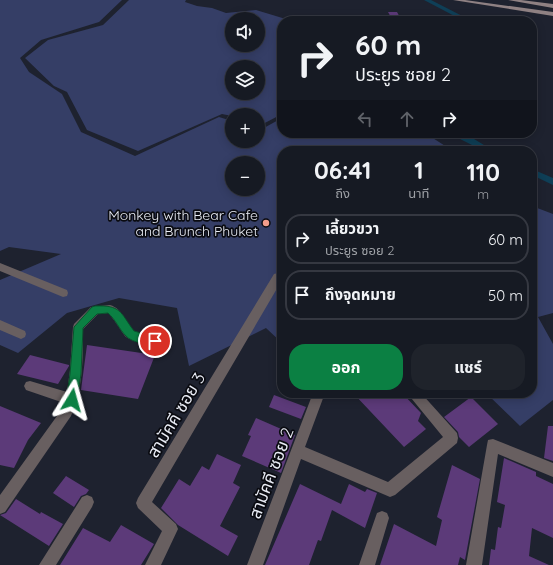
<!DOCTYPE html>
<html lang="th">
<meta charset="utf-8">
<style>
body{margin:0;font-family:Quicksand,"Noto Sans Thai",sans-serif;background:#1f232b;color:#f1f3f6;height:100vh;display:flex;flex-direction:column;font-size:15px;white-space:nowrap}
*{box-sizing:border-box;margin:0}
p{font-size:13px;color:#9ea1a6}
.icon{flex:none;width:22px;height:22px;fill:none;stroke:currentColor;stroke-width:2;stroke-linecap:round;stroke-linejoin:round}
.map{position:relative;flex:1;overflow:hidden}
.drawer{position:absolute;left:277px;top:146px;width:260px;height:252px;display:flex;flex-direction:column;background:#161a23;border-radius:16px;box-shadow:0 2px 10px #0003,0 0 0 1px #353841}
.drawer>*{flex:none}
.top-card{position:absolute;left:277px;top:16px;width:260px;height:122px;border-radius:16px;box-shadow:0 2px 10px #0003,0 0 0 1px #353841;background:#161a23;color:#f1f3f6;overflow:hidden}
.controls{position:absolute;left:225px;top:12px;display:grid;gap:8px}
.controls a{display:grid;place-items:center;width:40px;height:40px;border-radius:50%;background:#161a23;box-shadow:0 2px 10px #0003,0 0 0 1px #353841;font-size:20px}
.pin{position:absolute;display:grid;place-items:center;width:34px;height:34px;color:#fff;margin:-17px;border:2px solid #fff;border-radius:50%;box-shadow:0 1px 4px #0007}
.me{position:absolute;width:44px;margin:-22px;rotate:8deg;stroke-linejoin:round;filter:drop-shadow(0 0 3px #0008)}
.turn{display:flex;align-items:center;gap:14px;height:84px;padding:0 12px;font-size:18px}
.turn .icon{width:52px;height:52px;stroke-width:2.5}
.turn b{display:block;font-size:28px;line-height:34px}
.lanes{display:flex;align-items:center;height:38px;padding:0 12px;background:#0003;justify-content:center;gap:20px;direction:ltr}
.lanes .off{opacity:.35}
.eta{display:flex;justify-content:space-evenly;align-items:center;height:68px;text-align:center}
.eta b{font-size:24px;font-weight:700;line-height:28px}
.action{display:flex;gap:8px;margin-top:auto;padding:8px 12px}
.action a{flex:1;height:46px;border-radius:16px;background:#0b8043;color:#fff;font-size:16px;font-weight:700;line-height:46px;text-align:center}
.action a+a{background:#1f232b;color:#f1f3f6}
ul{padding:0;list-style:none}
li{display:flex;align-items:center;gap:12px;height:50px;margin:0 8px 6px;padding:0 4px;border:2px solid #353841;border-radius:16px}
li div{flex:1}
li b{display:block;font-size:15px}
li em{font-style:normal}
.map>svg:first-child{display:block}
.green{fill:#353e66;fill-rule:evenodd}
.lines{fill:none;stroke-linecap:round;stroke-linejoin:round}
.canal{fill:#0f3f57;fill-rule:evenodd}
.building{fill:#5c3a79}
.street{fill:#685f60;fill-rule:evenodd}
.secondary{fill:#8f8183;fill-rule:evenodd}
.route{fill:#0b8043;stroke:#07532c}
.poi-dot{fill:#f49d8b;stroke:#0a0b11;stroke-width:1.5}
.labels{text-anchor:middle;stroke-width:3.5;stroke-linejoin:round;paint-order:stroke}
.poi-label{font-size:14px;fill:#e9ecf5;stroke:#0a0b11;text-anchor:end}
.near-street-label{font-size:17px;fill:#e9ecf5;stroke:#0a0b11}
</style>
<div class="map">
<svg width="553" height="565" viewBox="0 0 553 565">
<rect width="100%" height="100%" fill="#1e222f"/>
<path class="green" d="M0 0H122L99 22 41 40 20 58 29 72 62 94 81 132 135 156 219 117 232 121V141H258V128L262 129 282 118V133H425L453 151H282V343L266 328 189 366 177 308 119 298 67 313 18 353 0 345V280L61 254 9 247 0 251ZM232 163H258V189H232Z
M129 0H186L185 2 197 6 212 8 226 13 256 10 289 20V21H282V114L261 125 258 124V115H232V116L222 114 138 151 87 130 67 92 54 86 25 58 48 40 103 25ZM232 19H258V45H232ZM232 67H258V93H232Z
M532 206 553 214V313L538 317 553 344V400L520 426 486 393H532Z"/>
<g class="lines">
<path class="canal" d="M424 0H431L472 21H464Z
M455 133H464L494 151H484L460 139Z
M532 169 553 178V185L532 175Z"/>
</g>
<path class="building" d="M388 12H397L402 21H393Z
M87 345 155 355 138 399 81 390Z
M30 355 69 365V366L58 384 17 374Z
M353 393H402L421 413 418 421 426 429 404 447Z
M274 395 306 407 301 419 269 407Z
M471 397 498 424 469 447 459 437 458 432 444 417Z
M0 406 41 423 28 440 14 468 0 465Z
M256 418 295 435 281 473 242 456 251 436 248 435Z
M548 426H553V461L544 458Z
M217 454 241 465 233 483 240 487 220 526 238 536 228 556 178 525 161 508 179 479 190 486 202 466 209 470Z
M504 458 536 472V476L553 484V538L532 528 529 556 549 565H489L491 549 495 550 498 527 501 528 505 505 497 502Z
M452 465 480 479 465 560 460 557 458 565H380L394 524 436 546 442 520 437 517Z
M66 476 89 490 86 494 81 496 74 507 53 493Z
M300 484 341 504 349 484 365 492 367 489 377 493 365 528 332 510 321 541 318 540 309 565H265Z
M16 499 40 514 41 512 63 524 49 546 0 515 6 513Z
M121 525 154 544 141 565H60L83 528 110 542Z"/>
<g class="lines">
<path class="street" d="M0 263 67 290 68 293 67 296 63 297 0 271Z
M278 273 282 274V280L152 502 176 524 178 529 161 565H145L162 531 138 508 136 503 138 498 274 274Z
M110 305C123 309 125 322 133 330 141 337 157 335 167 339L169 342 167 345C159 348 131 342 125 336 119 328 115 320 108 313L98 314 83 329C83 358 83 390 71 416L5 512 0 514V495L62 409 64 403 26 390 24 386 26 382 30 381 67 392 70 370 73 327 74 324 91 307Z
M0 320 25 331 26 334 25 337 21 339 0 330Z
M313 393H325L305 447 388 482 443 437 407 393H421L457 433 458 438 457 443 395 495 390 497 301 459 263 565H247Z
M493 439 553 463V477L498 454 482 565H466L487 445 488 440Z
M87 495 92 497 94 502 92 507 56 565H39L82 497Z
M382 511 387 513 389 518 375 565H359L377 513Z"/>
<path class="secondary" d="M453 0H465L553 12V16Z
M508 0H521L553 4V8Z"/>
</g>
<path class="route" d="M95 306C121 305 120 312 134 331L159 338 160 341 159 344C151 347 131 342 126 336 119 329 116 320 108 313L97 314 83 328 81 374 77 400 75 404 72 405 68 404 66 400 70 374 74 327 92 307Z"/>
<circle class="poi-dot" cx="266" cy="223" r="4"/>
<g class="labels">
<g class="poi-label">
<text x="258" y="220">Monkey with Bear Cafe<tspan x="258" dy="16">and Brunch Phuket</tspan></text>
</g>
<g class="near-street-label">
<text transform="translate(176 415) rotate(-59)" y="6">สามัคคี ซอย 3</text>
<text transform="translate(271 473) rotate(-69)" y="6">สามัคคี ซอย 2</text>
</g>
</g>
</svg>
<div class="controls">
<a><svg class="icon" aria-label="sound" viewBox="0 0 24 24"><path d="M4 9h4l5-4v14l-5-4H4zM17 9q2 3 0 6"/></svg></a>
<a><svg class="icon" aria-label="layers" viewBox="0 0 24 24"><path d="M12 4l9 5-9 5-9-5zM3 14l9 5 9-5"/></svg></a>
<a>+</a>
<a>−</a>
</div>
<div class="pin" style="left:155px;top:341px;background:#d93025"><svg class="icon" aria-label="arrive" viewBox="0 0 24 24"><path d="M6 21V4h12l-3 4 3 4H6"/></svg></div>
<svg class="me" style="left:72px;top:400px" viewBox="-20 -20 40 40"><path d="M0-17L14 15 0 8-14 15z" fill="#0b8043" stroke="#fff" stroke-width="4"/></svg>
<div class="top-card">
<div class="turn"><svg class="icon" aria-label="right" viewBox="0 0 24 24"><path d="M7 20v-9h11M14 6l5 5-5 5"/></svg><div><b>60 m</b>ประยูร ซอย 2</div></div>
<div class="lanes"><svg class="icon off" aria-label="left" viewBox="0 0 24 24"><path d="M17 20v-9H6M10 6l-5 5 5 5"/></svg><svg class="icon off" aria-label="ahead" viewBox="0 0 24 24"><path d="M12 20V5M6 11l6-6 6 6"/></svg><svg class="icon" aria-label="right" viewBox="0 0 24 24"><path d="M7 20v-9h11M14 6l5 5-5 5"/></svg></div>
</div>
<section class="drawer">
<div class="eta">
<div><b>06:41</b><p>ถึง</p></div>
<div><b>1</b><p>นาที</p></div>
<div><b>110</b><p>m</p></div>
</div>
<ul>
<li><svg class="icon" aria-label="right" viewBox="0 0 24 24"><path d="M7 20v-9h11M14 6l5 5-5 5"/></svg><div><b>เลี้ยวขวา</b><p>ประยูร ซอย 2</p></div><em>60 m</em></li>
<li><svg class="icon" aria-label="arrive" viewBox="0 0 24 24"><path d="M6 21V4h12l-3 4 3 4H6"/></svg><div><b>ถึงจุดหมาย</b></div><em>50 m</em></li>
</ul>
<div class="action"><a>ออก</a><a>แชร์</a></div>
</section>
</div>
